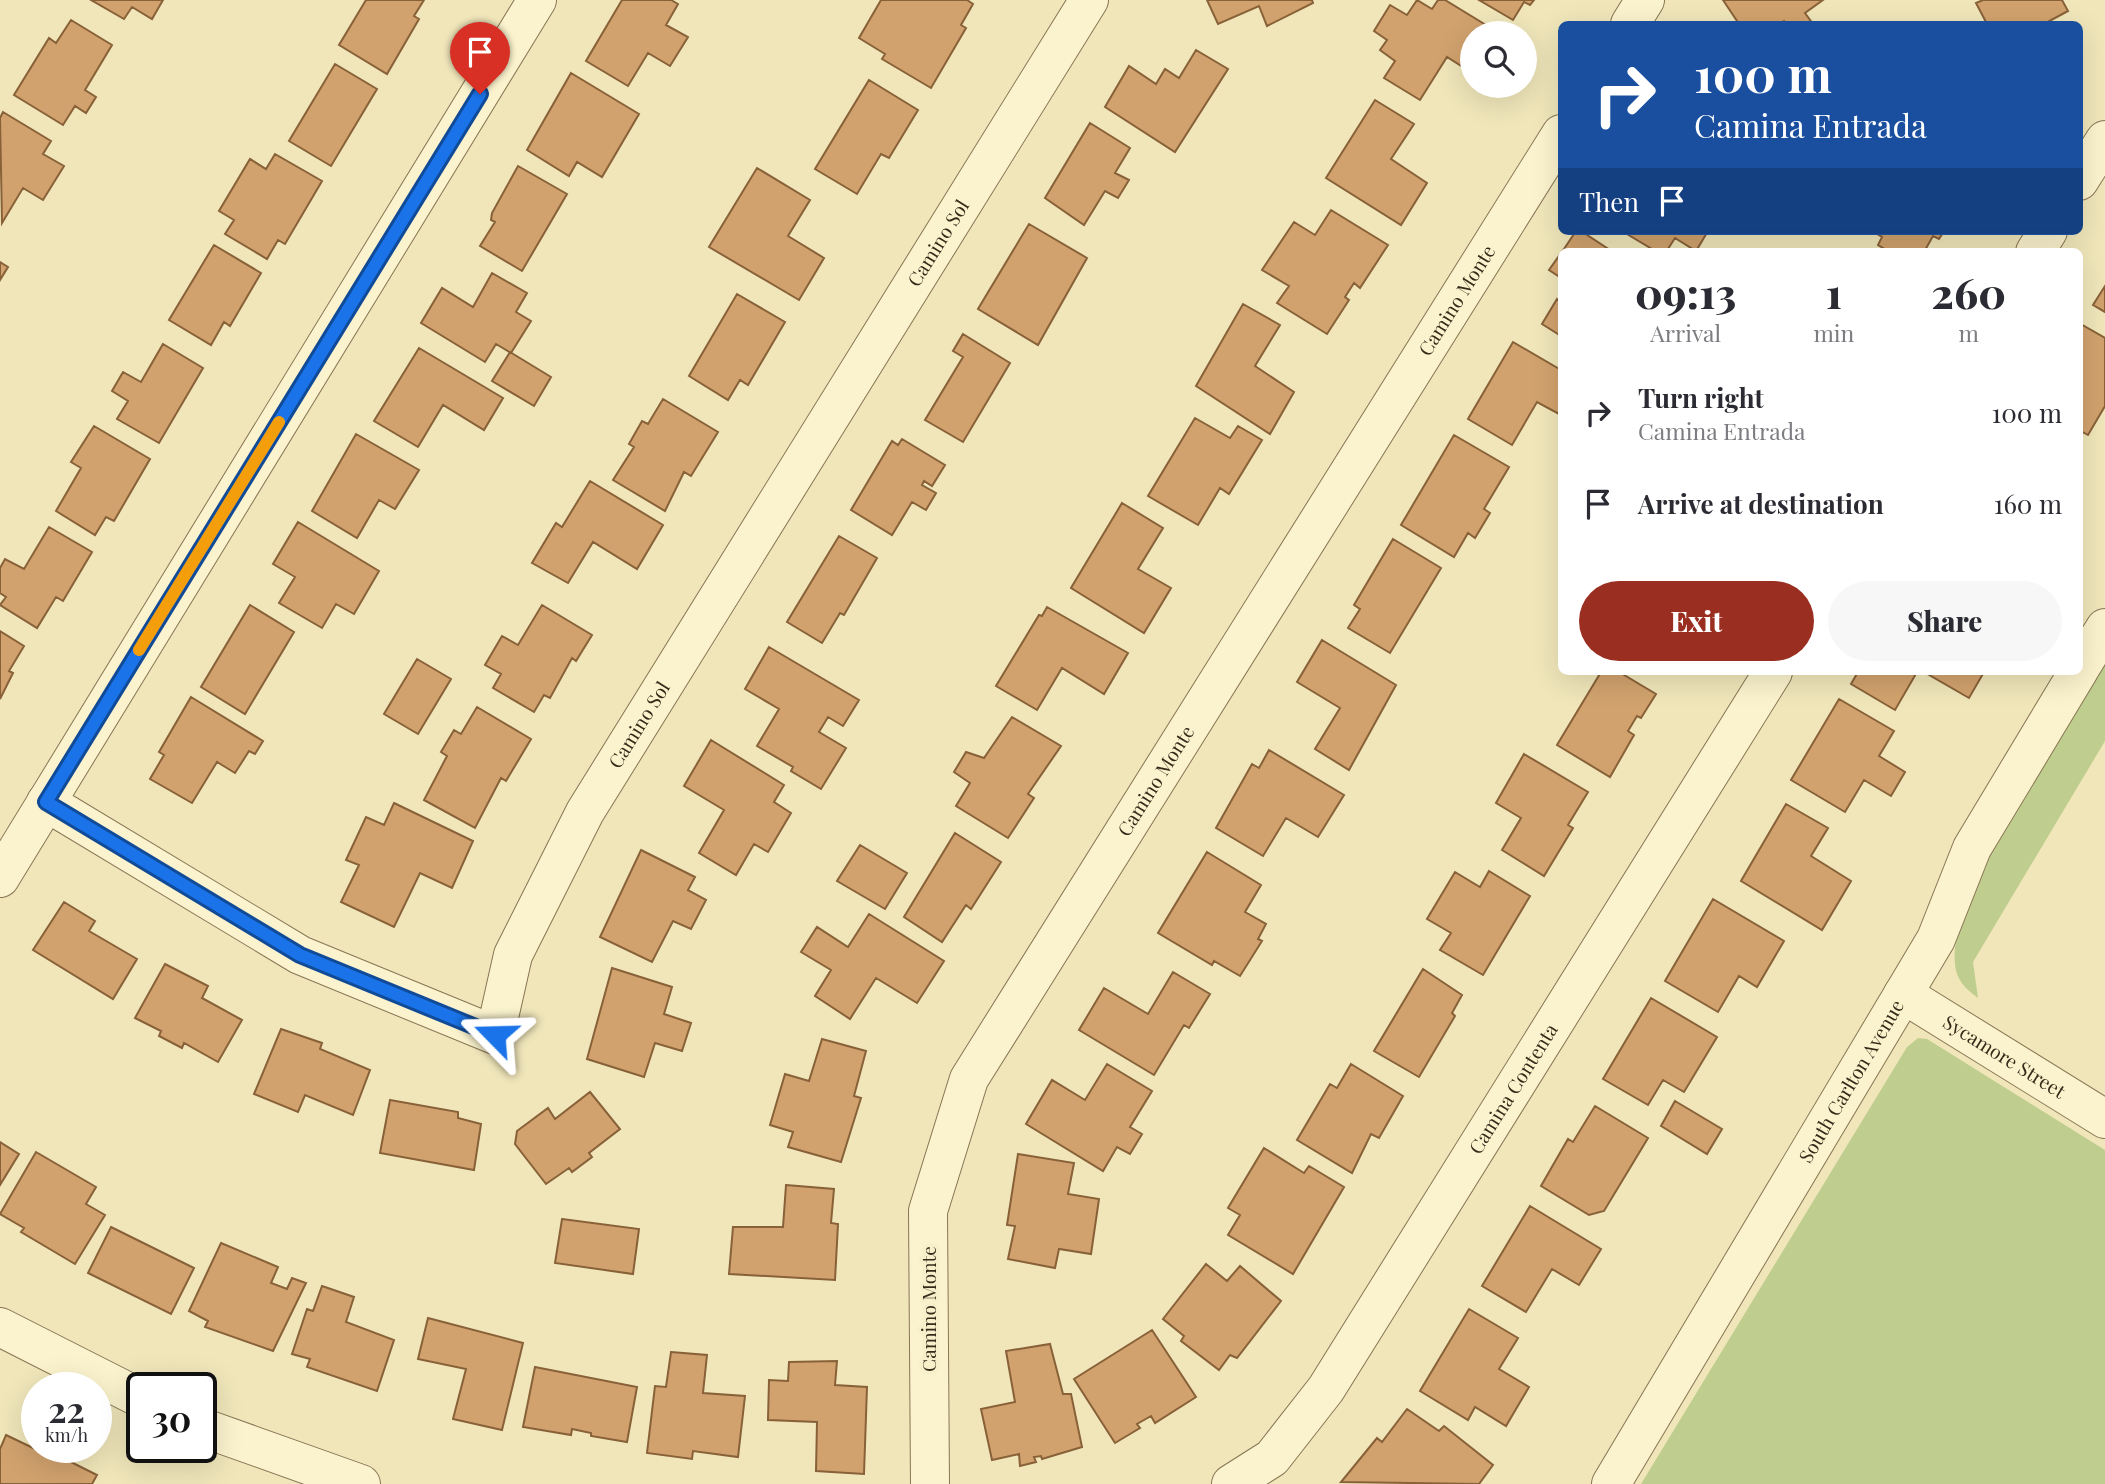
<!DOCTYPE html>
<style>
body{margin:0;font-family:"Playfair Display",serif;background:#f7f7f7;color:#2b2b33;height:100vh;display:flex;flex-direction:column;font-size:26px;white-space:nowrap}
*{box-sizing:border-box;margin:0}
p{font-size:23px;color:#7c7c81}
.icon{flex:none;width:38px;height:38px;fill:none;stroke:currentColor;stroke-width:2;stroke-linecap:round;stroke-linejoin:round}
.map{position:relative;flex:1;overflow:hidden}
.side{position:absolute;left:1558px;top:248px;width:525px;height:427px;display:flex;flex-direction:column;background:#fff;border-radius:10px;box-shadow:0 7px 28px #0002}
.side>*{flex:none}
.banner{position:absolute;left:1558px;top:21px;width:525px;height:214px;border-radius:10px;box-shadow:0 7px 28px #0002;background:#1a4fa0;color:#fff;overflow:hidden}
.controls{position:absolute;left:1460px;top:21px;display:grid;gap:14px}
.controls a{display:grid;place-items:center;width:77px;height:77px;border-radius:50%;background:#fff;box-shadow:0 7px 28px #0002;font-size:35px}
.speed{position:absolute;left:21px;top:1372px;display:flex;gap:14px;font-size:35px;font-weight:700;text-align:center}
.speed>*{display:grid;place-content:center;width:91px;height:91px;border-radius:50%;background:#fff;box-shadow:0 7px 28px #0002;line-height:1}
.speed small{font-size:18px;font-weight:400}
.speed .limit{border:4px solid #111;border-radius:10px;background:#fff;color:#111}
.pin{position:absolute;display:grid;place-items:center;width:60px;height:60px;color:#fff;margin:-72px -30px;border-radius:50% 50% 50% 0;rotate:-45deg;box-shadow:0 0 7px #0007}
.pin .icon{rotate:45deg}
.me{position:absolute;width:77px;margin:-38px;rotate:292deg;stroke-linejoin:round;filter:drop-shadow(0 0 5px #0008)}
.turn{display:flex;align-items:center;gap:24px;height:147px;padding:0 21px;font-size:32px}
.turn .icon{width:91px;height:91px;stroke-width:2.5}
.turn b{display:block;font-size:49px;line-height:60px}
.then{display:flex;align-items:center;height:66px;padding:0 21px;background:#0003;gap:14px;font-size:26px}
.eta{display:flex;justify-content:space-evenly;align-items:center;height:119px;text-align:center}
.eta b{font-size:42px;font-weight:800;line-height:49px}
.cta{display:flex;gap:14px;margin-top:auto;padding:14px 21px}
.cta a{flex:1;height:80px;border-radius:42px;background:#9a2e20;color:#fff;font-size:28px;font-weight:800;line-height:80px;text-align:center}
.cta a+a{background:#f7f7f7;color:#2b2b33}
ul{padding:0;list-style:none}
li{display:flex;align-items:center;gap:21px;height:91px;padding:0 21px}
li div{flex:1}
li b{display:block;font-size:26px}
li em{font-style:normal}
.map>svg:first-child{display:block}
.green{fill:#bfce8e}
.building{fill:#d1a26d;stroke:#886138;stroke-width:2}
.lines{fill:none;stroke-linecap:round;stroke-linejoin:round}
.minor-casing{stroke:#887554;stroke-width:40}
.minor{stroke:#fbf3cd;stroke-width:38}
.route-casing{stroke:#114b97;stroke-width:18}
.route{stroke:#1a73e8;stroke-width:12}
.slow{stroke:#f59e0b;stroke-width:12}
.labels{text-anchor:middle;stroke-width:7;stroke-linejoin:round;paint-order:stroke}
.street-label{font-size:19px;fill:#362a1a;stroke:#f7efca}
</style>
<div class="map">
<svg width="2105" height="1484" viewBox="0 0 2105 1484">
<rect width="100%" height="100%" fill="#f0e6ba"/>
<path class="green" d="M2105 664V741L1973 962 1978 998C1966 989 1956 980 1955 964 1947 893 2065 729 2105 664Z
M1918 1038 1927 1039 2105 1150V1484H1641L1907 1047Z"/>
<path class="building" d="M91 0H163L152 19 132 7 124 19Z
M366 0H424L414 16 419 19 387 74 339 45Z
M622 0H671L678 4 666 25 688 37 670 66 648 53 628 86 586 61Z
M881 0H967L973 4 961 25 966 28 931 88 882 59 885 54 859 38Z
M1207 0H1312L1313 3 1267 26 1259 6 1218 24Z
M1417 0 1432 9 1438 0H1445L1499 33H1472V73L1447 57 1420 100 1384 78 1395 61 1380 50 1387 40 1374 31 1390 5 1407 15Z
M1479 0H1534L1530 5 1524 2 1513 20Z
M1723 0H1823L1805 13 1813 24H1786L1784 21 1778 24H1756L1755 22 1739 24Z
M1983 0H2062L2068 11 2044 24H1987L1976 3Z
M71 20 112 45 85 90 96 97 86 113 75 106 63 125 14 95 49 38 56 43Z
M1196 50 1228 69 1175 152 1105 107 1129 66 1156 84 1165 69 1179 78Z
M335 64 377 89 331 166 289 141Z
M571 73 639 114 602 177 577 162 569 176 527 150Z
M869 80 918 110 889 158 881 154 857 194 815 169Z
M1375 100 1414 124 1391 159 1427 183 1401 225 1326 178Z
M3 112 51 141 43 154 64 166 43 200 23 188 2 223 0 118Z
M1090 123 1130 148 1115 173 1129 180 1118 198 1105 191 1084 225 1045 198Z
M275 154 322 181 285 244 278 240 267 259 225 234 234 220 219 211 250 159 266 169Z
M518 166 567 194 522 271 480 246 495 222 491 220 492 213Z
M757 168 810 200 788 236 824 258 799 300 709 247Z
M1331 210 1388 245 1360 288 1354 283 1345 297 1349 300 1327 334 1277 303 1289 286 1262 270 1294 222 1315 235Z
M1029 224 1087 258 1038 345 978 309Z
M1576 231H1581L1613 252H1562Z
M1622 231H1708L1696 251 1675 238 1666 252H1657Z
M1872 231H1944L1939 239 1933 236 1924 252H1890L1878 245 1882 237Z
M214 245 261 273 230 326 224 322 211 345 169 320Z
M1561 253V278L1549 270Z
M0 262 8 267 0 280Z
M492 273 527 293 516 312 531 321 511 353 496 344 485 362 421 323 442 288 473 307Z
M2105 286V312L2093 305Z
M737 294 785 322 748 385 740 380 728 400 689 376Z
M1557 299 1561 302V336L1542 324Z
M1243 304 1280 325 1255 366 1294 392 1270 434 1196 386Z
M2079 323 2105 338V406L2088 435 2079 430Z
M963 334 1010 363 963 442 925 420 963 357 953 351Z
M1513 342 1561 370V415L1537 402 1512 445 1468 419Z
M163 344 203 368 159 443 117 419 128 401 112 391 123 372 141 382Z
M419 348 503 398 484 430 443 405 418 447 374 421Z
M510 352 551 377 534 406 492 381Z
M663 399 718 432 691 476 684 472 665 511 613 480 634 447 629 444 642 421 648 424Z
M1195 418 1230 438 1238 426 1262 440 1229 494 1220 488 1198 525 1148 496Z
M94 426 150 459 114 521 106 517 95 535 56 511 81 468 71 462Z
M356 434 419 470 395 509 379 500 357 538 312 511Z
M1454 435 1509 467 1484 509 1490 513 1475 538 1468 533 1454 557 1401 525Z
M902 439 945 465 932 486 924 481 922 485 936 493 926 510 912 502 892 535 851 510 892 441 898 445Z
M590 481 663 525 637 569 593 542 568 583 532 563 556 523 562 527Z
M1122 503 1163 528 1138 569 1171 588 1144 633 1071 588Z
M298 522 379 571 354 614 336 604 322 628 279 603 295 577 273 564Z
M49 527 92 552 63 601 56 597 37 628 0 605 6 597 0 593V568L5 559 24 569Z
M839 536 877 558 844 615 840 613 822 643 787 622Z
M1393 539 1441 568 1390 653 1348 628 1360 609 1354 605Z
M250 605 294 632 245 714 201 687Z
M542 605 592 635 576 661 572 658 550 698 544 695 534 712 493 688 501 674 485 665 502 636 518 645Z
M1047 607 1128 653 1104 694 1062 668 1037 710 996 686 1039 615 1042 616Z
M0 631 24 646 9 671 13 673 0 699Z
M1322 640 1396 685 1349 770 1315 749 1340 708 1297 682Z
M769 647 859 700 843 726 828 717 819 732 846 748 821 789 791 771 793 767 757 746 779 709 745 689Z
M417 659 451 679 418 734 384 714Z
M1601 672H1619L1656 694 1641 718 1637 716 1628 731 1634 735 1610 777 1557 745Z
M1858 672H1917L1895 710 1851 684Z
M1924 672H1984L1969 698Z
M191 697 263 741 255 754 249 751 235 773 217 762 192 803 150 779 164 755 159 752Z
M1839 699 1894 731 1879 756 1905 772 1891 796 1864 780 1845 812 1791 780Z
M477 707 531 739 506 781 501 778 475 828 424 800 447 756 441 752 454 730 461 734Z
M1012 717 1061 746 1028 794 1034 798 1008 838 956 806 970 783 954 772 966 752 984 758Z
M711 740 784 785 774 802 791 813 768 852 754 844 736 875 699 853 724 810 684 786Z
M1269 750 1344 795 1318 837 1286 818 1263 856 1216 828 1252 764 1259 768Z
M1524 754 1588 792 1568 825 1573 828 1544 876 1502 850 1521 818 1496 803Z
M394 803 473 841 452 888 420 873 394 927 341 902 359 865 346 860 366 817 384 825Z
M1786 804 1828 828 1811 856 1851 881 1822 930 1741 881Z
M955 833 1001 862 971 909 966 905 942 942 904 917Z
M860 845 907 873 885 909 837 881Z
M641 850 695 877 688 890 706 900 691 929 673 921 652 962 600 937Z
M1207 852 1261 885 1245 912 1266 924 1258 939 1262 941 1240 976 1214 961 1212 965 1158 933Z
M1489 871 1530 896 1483 975 1440 950 1451 933 1427 919 1455 872 1480 887Z
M1713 899 1784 941 1757 987 1739 976 1718 1012 1665 981Z
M64 902 95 921 89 931 137 959 113 999 33 950Z
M869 914 944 961 917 1003 876 978 850 1019 815 996 831 970 801 952 817 927 848 947Z
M165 964 208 986 202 998 242 1020 218 1062 184 1043 182 1048 159 1036 161 1031 135 1018Z
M612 968 672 987 664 1014 691 1023 682 1051 655 1043 644 1077 587 1059Z
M1423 969 1462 995 1452 1013 1455 1016 1419 1077 1374 1051Z
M1173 972 1210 994 1189 1028 1184 1025 1154 1075 1079 1030 1104 988 1148 1014Z
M1651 998 1717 1037 1684 1092 1663 1080 1648 1105 1603 1079Z
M281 1029 322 1043 320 1049 370 1070 353 1115 305 1095 298 1112 254 1094Z
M822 1039 866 1051 854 1096 861 1098 841 1162 788 1147 793 1132 770 1125 785 1074 809 1081Z
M1107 1064 1152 1091 1130 1127 1142 1134 1130 1154 1117 1147 1103 1171 1026 1124 1052 1080 1085 1100Z
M1351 1064 1403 1096 1379 1138 1371 1134 1352 1173 1297 1140 1330 1084 1337 1088Z
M590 1092 620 1129 589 1153 592 1157 572 1172 569 1168 546 1184 515 1144 517 1131 548 1108 555 1119Z
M390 1100 458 1112V1118L481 1124 474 1170 380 1153Z
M1675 1101 1722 1129 1707 1154 1661 1126Z
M1595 1106 1648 1138 1604 1211 1589 1215 1541 1186 1568 1139 1573 1142Z
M0 1142 19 1154 0 1185Z
M1264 1148 1304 1173 1309 1166 1344 1187 1293 1274 1228 1235 1240 1215 1228 1208Z
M36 1152 96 1187 86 1204 105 1215 75 1264 21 1232 24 1228 0 1214Z
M1018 1154 1074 1163 1068 1194 1099 1199 1091 1254 1059 1249 1055 1268 1008 1259 1015 1226 1007 1225Z
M786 1185 834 1189 831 1223 838 1224 835 1280 729 1274 733 1227H783Z
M1530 1206 1601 1249 1579 1285 1552 1269 1526 1312 1482 1286Z
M562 1219 639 1229 633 1274 555 1263Z
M111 1227 194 1268 171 1314 88 1273Z
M221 1243 278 1267 271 1283 287 1289 292 1278 306 1283 273 1351 205 1327 208 1321 189 1311Z
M1206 1264 1227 1281 1240 1266 1281 1301 1237 1358 1230 1355 1219 1370 1181 1341 1184 1336 1163 1319Z
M322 1286 354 1297 346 1322 394 1340 377 1391 307 1367 310 1359 292 1354 307 1309 313 1311Z
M1469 1309 1518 1338 1499 1369 1529 1387 1506 1426 1475 1407 1468 1420 1420 1391Z
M428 1318 523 1343 502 1430 453 1419 466 1369 418 1359Z
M1152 1330 1196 1397 1155 1423 1151 1416 1137 1424 1140 1428 1115 1443 1074 1379Z
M1050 1344 1063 1394H1071L1082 1447 1042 1459 1041 1456 1034 1457 1036 1462 1020 1466 1019 1454 992 1460 981 1409 1015 1402 1006 1351Z
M671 1352 707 1355 703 1393 745 1396 738 1457 693 1451 692 1459 647 1453 655 1386 666 1387Z
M837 1361 835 1385 867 1387 864 1474 816 1471 817 1422 768 1420 769 1380 788 1381 789 1362Z
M535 1367 637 1387 627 1442 591 1436V1433L572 1429 571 1435 523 1427Z
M1407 1409 1439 1431 1444 1426 1493 1465 1479 1484 1341 1482 1377 1438 1382 1442Z
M6 1435 56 1459 57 1455 97 1475 92 1484H0V1449Z"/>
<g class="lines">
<g class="minor-casing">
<g id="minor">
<path d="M1630 24 1645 0"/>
<path d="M2079 181 2105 140"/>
<path d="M2035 252 2048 231"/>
<path d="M2079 670 2105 628"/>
<path id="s1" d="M46 802 300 955 495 1035 513 955 585 812 1089 0"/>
<path d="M0 878 537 0"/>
<path id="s2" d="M1903 994 2105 1119"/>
<path d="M0 1327 142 1399"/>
<path d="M201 1427 361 1484"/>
<path id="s3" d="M930 1484 928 1211 969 1079 1561 134"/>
<path id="s4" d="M1231 1484 1272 1458 1326 1389 1773 672"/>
<path id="s5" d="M1611 1484 1936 939 1972 848 2078 672"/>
</g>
</g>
<use href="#minor" class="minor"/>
</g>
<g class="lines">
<g class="route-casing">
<path id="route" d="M480 94 46 802 300 955 495 1035"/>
</g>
<use href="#route" class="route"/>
<path class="slow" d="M139 650 279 422"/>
</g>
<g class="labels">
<g class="street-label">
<text dy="7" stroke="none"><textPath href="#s1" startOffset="1419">Camino Sol</textPath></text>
<text dy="7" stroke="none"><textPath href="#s3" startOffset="1330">Camino Monte</textPath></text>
<text dy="7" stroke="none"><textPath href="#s1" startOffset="852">Camino Sol</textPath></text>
<text dy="7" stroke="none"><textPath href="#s3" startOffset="763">Camino Monte</textPath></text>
<text dy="7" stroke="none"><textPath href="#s2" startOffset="119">Sycamore Street</textPath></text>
<text dy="7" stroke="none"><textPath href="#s5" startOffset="469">South Carlton Avenue</textPath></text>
<text dy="7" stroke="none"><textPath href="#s4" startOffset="490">Camina Contenta</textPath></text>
<text transform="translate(929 1309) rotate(-90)" y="7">Camino Monte</text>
</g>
</g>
</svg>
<div class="controls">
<a><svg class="icon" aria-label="search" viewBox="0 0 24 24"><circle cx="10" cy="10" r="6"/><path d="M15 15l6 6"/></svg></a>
</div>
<div class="speed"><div>22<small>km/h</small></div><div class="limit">30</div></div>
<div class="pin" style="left:480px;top:94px;background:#d93025"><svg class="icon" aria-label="arrive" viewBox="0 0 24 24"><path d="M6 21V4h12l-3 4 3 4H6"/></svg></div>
<svg class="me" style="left:495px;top:1035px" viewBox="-20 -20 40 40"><path d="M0-17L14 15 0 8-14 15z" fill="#1a73e8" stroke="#fff" stroke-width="4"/></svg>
<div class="banner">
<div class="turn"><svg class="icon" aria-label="right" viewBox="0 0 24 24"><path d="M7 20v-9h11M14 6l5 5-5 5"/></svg><div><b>100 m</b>Camina Entrada</div></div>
<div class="then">Then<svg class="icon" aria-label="arrive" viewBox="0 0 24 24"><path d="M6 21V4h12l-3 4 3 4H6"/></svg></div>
</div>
<section class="side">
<div class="eta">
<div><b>09:13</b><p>Arrival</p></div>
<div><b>1</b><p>min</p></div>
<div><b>260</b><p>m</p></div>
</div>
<ul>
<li><svg class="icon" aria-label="right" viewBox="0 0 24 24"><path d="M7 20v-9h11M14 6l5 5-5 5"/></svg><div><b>Turn right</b><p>Camina Entrada</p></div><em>100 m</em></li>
<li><svg class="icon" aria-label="arrive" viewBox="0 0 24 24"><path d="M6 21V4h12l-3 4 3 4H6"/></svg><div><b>Arrive at destination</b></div><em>160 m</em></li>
</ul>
<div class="cta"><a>Exit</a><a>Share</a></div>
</section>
</div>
